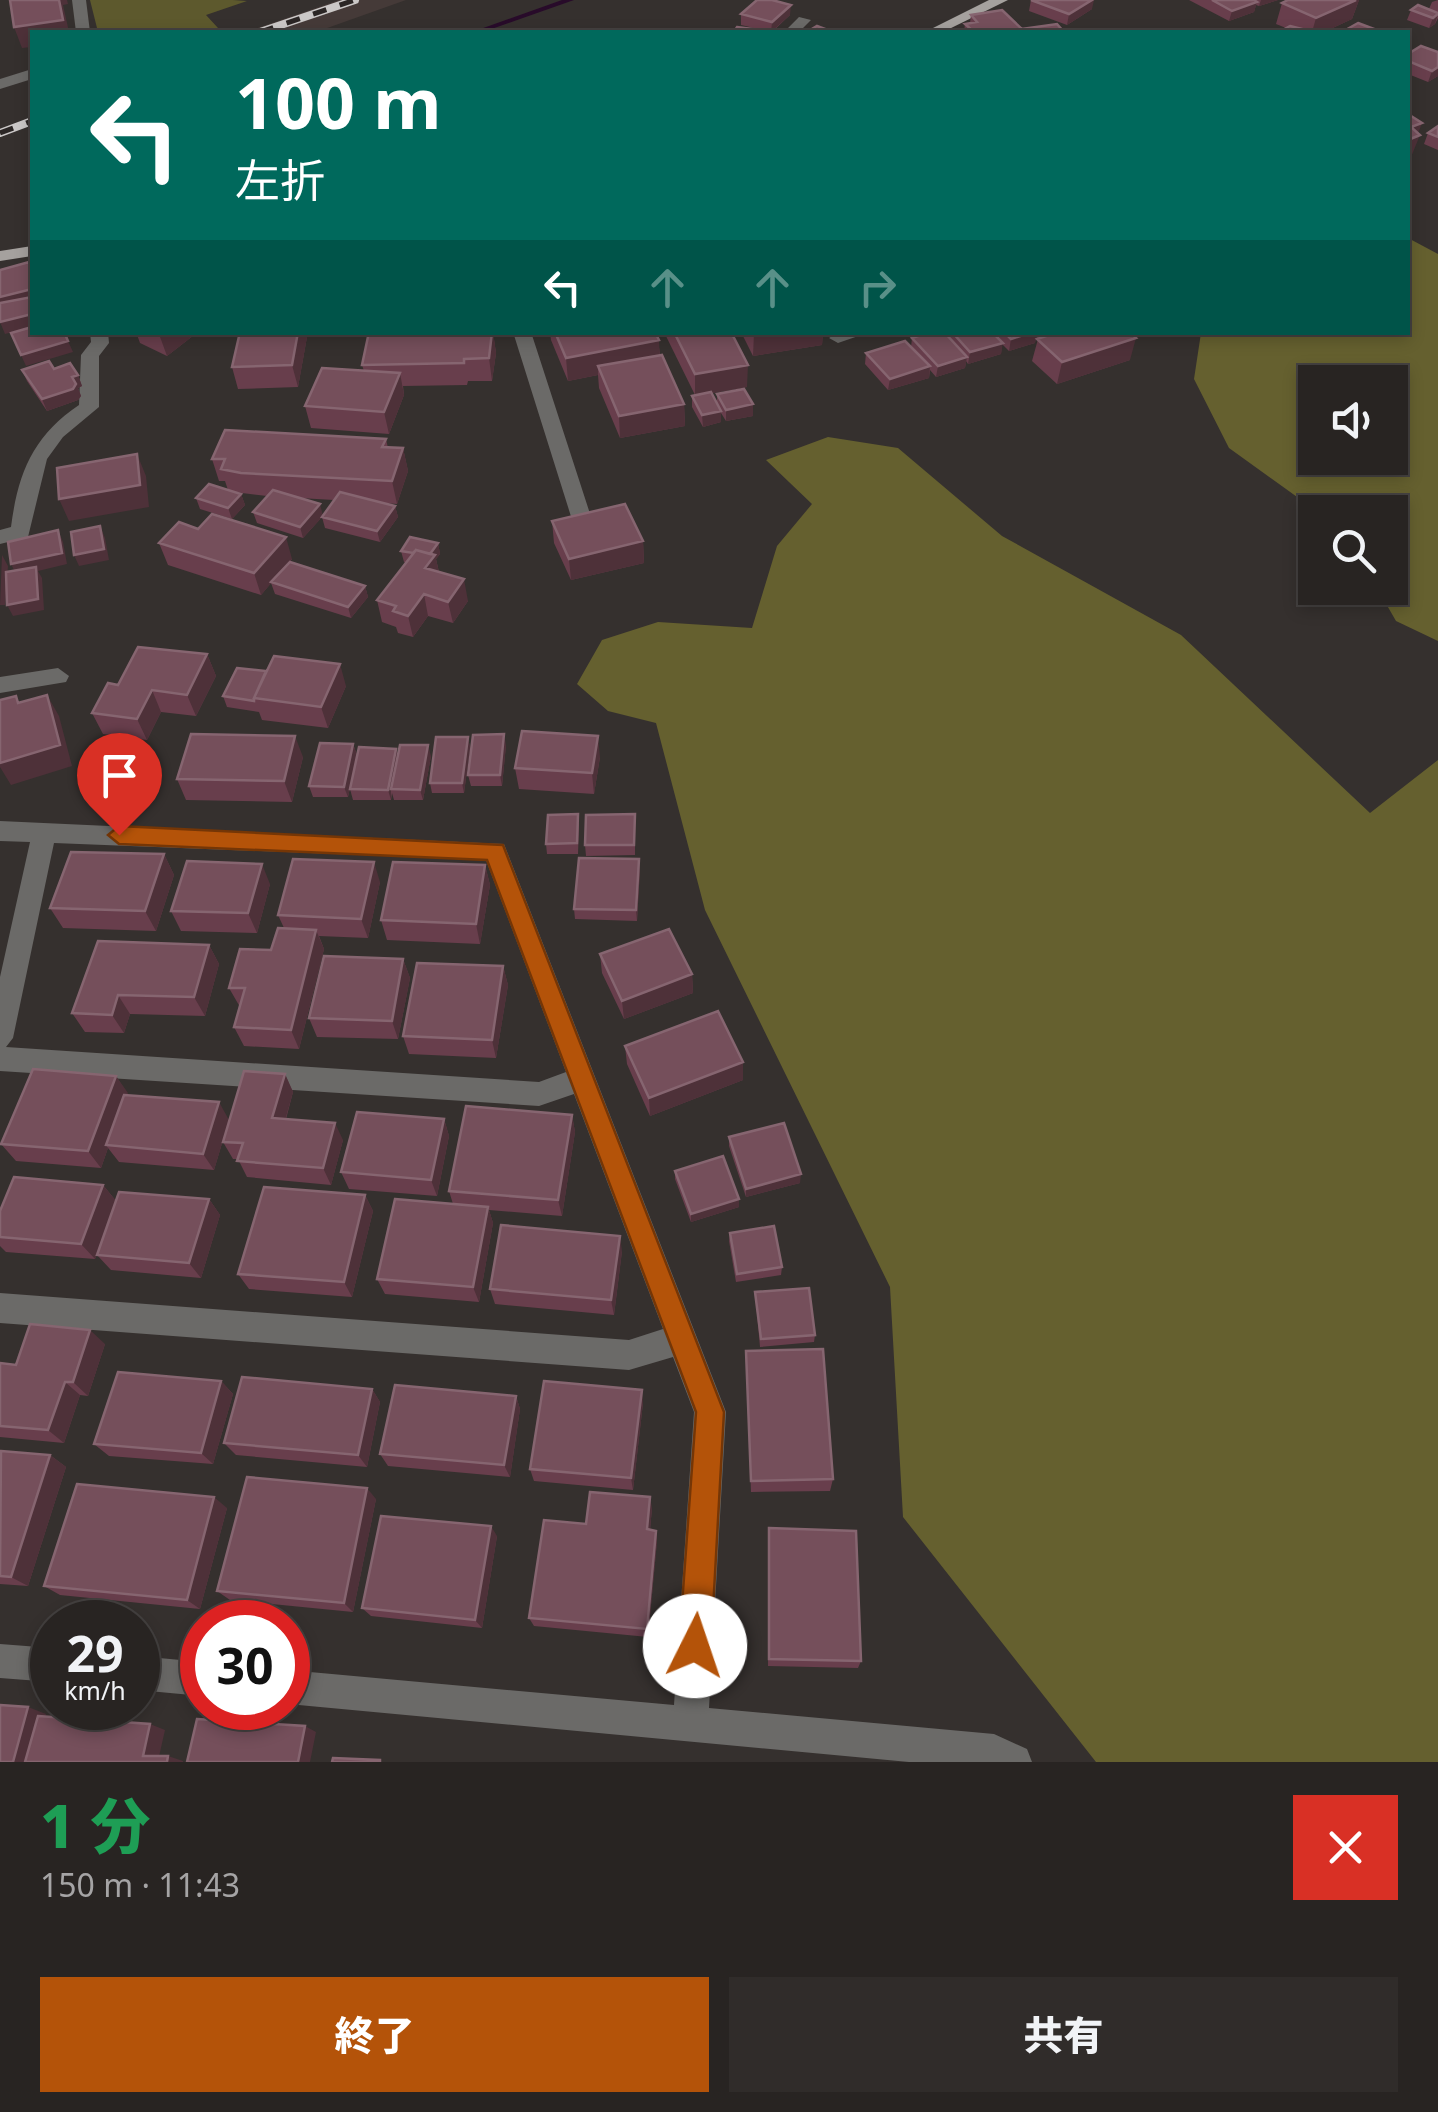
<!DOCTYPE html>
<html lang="ja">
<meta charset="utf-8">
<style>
body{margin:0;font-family:"Noto Sans","Noto Sans JP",sans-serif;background:#302c2a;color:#f1f3f6;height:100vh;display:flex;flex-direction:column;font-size:38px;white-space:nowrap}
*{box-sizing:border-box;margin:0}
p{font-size:32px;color:#a5a4a5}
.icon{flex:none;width:55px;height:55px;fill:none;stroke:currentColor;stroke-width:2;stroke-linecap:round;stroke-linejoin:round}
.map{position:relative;height:1762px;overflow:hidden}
.panel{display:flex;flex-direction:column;background:#282422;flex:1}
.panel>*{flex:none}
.hud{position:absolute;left:30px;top:30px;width:1380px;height:305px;border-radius:0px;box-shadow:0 5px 15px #0003,0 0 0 2px #444140;background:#00695c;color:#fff;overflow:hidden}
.buttons{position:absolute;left:1298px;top:365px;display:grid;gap:20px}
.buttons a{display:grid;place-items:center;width:110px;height:110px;border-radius:0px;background:#282422;box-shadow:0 5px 15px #0003,0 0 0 2px #444140;font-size:50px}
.speed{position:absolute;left:30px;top:1600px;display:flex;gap:20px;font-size:50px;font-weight:700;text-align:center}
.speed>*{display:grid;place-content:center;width:130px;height:130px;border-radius:50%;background:#282422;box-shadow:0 5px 15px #0003,0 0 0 2px #444140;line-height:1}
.speed small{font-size:25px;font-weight:400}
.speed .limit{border:15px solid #d22;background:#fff;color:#111}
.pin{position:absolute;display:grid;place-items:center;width:85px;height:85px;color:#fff;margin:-102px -42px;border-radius:50% 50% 50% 0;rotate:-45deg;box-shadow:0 0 10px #0007}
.pin .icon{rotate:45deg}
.me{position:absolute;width:110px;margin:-55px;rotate:4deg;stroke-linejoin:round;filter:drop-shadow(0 0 8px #0008)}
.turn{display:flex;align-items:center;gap:35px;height:210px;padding:0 40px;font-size:45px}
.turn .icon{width:130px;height:130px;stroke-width:2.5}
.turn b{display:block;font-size:70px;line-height:85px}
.lanes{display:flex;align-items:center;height:95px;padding:0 40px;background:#0003;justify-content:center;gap:50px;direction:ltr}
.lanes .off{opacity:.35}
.round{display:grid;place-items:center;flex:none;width:105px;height:105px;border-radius:0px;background:#302c2a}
.head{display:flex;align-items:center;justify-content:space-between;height:170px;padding:0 40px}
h1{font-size:60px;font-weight:800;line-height:75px;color:#1e9e55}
.button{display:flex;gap:20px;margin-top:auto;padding:20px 40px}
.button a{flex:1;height:115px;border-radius:0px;background:#b45309;color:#fff;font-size:40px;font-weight:800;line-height:115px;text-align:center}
.button a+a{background:#302c2a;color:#f1f3f6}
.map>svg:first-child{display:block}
.built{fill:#453a38}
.green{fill:#5d592d}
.forest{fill:#65602f;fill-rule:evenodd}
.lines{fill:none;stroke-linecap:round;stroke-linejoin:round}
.stream{fill:#280b2a;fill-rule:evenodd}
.minor{fill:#6b6a68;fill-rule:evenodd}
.major{fill:#a5a19e;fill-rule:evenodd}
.rail-casing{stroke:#cbc8c7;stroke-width:8}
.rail{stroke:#2b2625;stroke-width:5;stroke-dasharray:14;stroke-linecap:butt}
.wall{fill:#683e4c;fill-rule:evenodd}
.shaded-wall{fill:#4e3139}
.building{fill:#754f5b;stroke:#866570;stroke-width:2.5}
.route{fill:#b45309;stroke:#753606;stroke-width:2.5}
</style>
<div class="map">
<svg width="1438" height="1762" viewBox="0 0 1438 1762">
<rect width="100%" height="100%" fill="#35302e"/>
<path class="built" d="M339 0H406L316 32H246Z"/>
<path class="green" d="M90 0H233L247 1 206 15 218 28 204 32H98Z"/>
<path class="forest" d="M1408 238 1438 254V641L1396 621 1377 588H1390V512H1318L1229 448 1194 379 1201 333 1408 332ZM1315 382H1390V458H1315Z
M828 437 898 448 1002 536 1181 635 1370 813 1438 760V1762H1096L903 1517 890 1287 705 910 656 723 608 711 577 684 602 640 658 622 752 628 777 546 812 504 766 460Z"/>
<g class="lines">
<path class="stream" d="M562 0H574L483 32H472Z"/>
<path class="minor" d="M72 0H86L90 32H76Z
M799 17 811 20 799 32H784Z
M32 69V79L0 89V79Z
M90 332H108L109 343 99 356V407L63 437 47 459 28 537 0 544V530L11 527C18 473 33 436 79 405L81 355 91 342Z
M513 332H531L594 526 591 531H577L574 526Z
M870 332 838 343 829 338 838 332Z
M58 668 69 676 66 682 0 693V677Z
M0 821 504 844 726 1412 709 1708 994 1734 1027 1749 1032 1762H909L288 1704V1670L674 1705 694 1412 673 1357 629 1370 0 1323V1293L629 1340 663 1329 574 1094 539 1106 0 1071V977L30 842 0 841ZM54 843 486 860 566 1072 539 1082 6 1047 13 1038Z
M0 1644 52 1648V1682L0 1678Z
M138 1656 202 1662V1696L138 1690Z"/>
<path class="major" d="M989 0H1008L943 32H925Z
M32 246V256L0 261V251Z"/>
<g class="rail-casing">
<path id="rail" d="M260 32 355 0
M0 133 32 121"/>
</g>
<use href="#rail" class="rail"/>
</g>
<path class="wall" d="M1031 0 1092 9 1067 25 1029 11Z
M1189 0H1278L1259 6 1256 5 1254 12 1229 21Z
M1288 0H1359L1352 19 1324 32 1286 28 1276 24 1282 3Z
M1438 0V18L1435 24 1429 28 1407 20 1411 10 1429 9 1432 2Z
M741 14 790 15 772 32 741 25Z
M971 15 1021 29 1064 32H964L965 24 970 23Z
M1438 50V76L1428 82 1408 74V54L1437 52Z
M1438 126V150L1424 144 1428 133Z
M136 332H198L167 356 140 343Z
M493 332 496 353 492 381H468L467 385 403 386 404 395 389 434 311 428 305 406 364 371 362 365Z
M550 332H657L660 355 684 404 685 426 620 438 599 388 598 375 568 381 551 340Z
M664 332H731L747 387 711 393 717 404V394L753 416 726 421 721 413V422L703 427 692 407V396L695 395Z
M741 332H823L822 345 753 356Z
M930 332H1129L1130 360 1057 384 1032 361 1038 339 1036 337 1035 343 1009 351 1002 344 1001 354 968 364 966 361 965 368 936 377 930 370 929 378 888 390 865 364 866 353 911 347 912 338Z
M307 337 298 387 238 389 232 367Z
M54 369 78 375 82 386 78 388 81 396 78 400 47 411 27 381 22 370Z
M386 439 388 448H403L408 471 397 504 383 503 395 506 398 517 380 542 325 528 322 517 303 538 257 523 253 512 267 496 234 492 241 494 245 505 232 519 200 509 196 498 228 490 225 481H219L212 459ZM299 498 334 500 323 515Z
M552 521 643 541 644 563 571 580 554 543Z
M159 543 292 559 290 562 365 586 368 597 351 618 275 594 271 583 261 595 168 565Z
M438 543 440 554 436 559 439 572 468 601 453 623 428 616 413 637 398 633 396 627 382 622 377 600 406 563 404 562 401 551Z
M207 654 216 676 196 716 161 712 147 740 103 734 92 713 118 685Z
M346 686 328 728 262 720 259 712 227 707 223 696Z
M468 737 470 748 464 793H432L430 783Z
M353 744 357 755 348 797H313L309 786Z
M506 745 502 786H471L468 775Z
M396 749 398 755 431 756 423 800H394L392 793 391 800H353L350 789Z
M303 757 292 802 186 800 177 779Z
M600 757 594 794 519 789 515 768Z
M578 814 579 825 578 854H547L546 844Z
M635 814V855L586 856 585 845Z
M164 854 174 875 156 931 63 928 50 908Z
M485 865 490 885 480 944 387 940 381 920Z
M640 869 637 921 575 919 574 909Z
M380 882 368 938 319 936 324 949 299 1049 244 1046 234 1027 240 1007 229 988 271 950 284 928 278 915Z
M270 884 257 933 181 931 171 911Z
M209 945 219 964 205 1016 130 1014 124 1033 85 1032 72 1013Z
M600 954 692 974 693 993 624 1019 602 973Z
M403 959 410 978 398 1039 317 1037 309 1018Z
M503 966 508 985 496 1058 409 1054 403 1036Z
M625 1046 743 1062V1080L650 1116 627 1064Z
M285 1074 293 1092 286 1119 343 1140 331 1185 247 1177 238 1159H233L223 1142Z
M116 1076 128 1095 229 1120 214 1170 119 1162 108 1148 101 1168 16 1161 1 1144Z
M572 1115 575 1132 562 1216 489 1210 493 1223 479 1302 385 1294 377 1279 453 1204 449 1191Z
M444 1119 449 1136 437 1196 349 1189 341 1172Z
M729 1137 800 1183 746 1197 729 1146Z
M675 1171 739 1199V1207L691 1222 675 1179Z
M103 1185 116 1201 209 1199 220 1215 201 1278 111 1270 97 1255 108 1222 95 1259 6 1252 0 1246V1237Z
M365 1195 373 1211 352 1297 249 1289 238 1274Z
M730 1233 782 1267 781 1275 736 1282 729 1241Z
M622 1251 614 1315 495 1304 490 1289Z
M755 1292 815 1335 814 1342 760 1347Z
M105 1344 88 1396 80 1395 64 1443 0 1437V1363L16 1365Z
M746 1351 833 1479 830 1491 751 1492Z
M221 1381 233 1394 213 1464 109 1456 94 1444Z
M372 1389 380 1402 367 1467 236 1455 224 1443Z
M516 1396 520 1409 510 1477 388 1466 380 1454Z
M643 1403 633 1490 534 1481 530 1469Z
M0 1453 50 1455 66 1467 28 1586 0 1584Z
M376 1499 353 1612 230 1600 217 1591Z
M227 1508 200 1609 60 1595 44 1586Z
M652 1508 650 1530 656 1531 657 1541 648 1637 534 1626 529 1618 586 1524Z
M769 1528 861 1661 858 1668 768 1666Z
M497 1536 482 1628 371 1616 362 1608Z"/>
<path class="shaded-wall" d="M24 0H67L68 4 63 5 69 32H32V47L22 48 14 27Z
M1092 0H1094L1092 9 1067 25 1069 14Z
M1261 0H1278L1259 6Z
M1356 0H1359L1352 19 1324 32H1312L1316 18Z
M1257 2 1254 12 1229 21 1232 11Z
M791 5 790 15 771 32 772 22Z
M1438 14 1435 24 1429 28 1433 18Z
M1438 67V76L1428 82 1432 71Z
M1422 123 1417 136 1420 135 1411 157 1408 158V136L1411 127Z
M32 289V301L0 310V297Z
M32 314V327L5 334 0 322Z
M161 332H198L167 356 159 334Z
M298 332H306L307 337 298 387 292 365Z
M493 332 496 353 492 381 489 358Z
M760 332H823L822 345 753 356 754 333Z
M1033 332H1037L1035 343 1009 351 1011 339Z
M1041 332H1065L1040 340Z
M1136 338 1130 360 1057 384 1062 362Z
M659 340 660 362 598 366V375L568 381 566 358Z
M68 341 73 352 26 366 21 355Z
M1003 343 1001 354 968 364 970 352Z
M967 357 965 368 936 377 938 366Z
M748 365 747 387 695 396V374Z
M930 366 929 378 888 390 890 379Z
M400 373 404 395 389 434 384 412Z
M78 375 82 386 78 388 81 396 78 400 47 411 42 399 72 377Z
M684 404 685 426 620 438 619 416Z
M753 404V416L726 421V410Z
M721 411V422L703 427 702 415Z
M403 448 408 471 397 504 392 481Z
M137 454 146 476 149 507 69 521 59 499Z
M241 494 245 505 232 519 228 508Z
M320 504 323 516 303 538 300 527Z
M395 506 398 517 380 542 377 531Z
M100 526 105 538 109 560 79 566 74 555Z
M58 530 63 542 67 564 38 571 42 578 44 610 13 616 7 605 17 576 11 564Z
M286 537 292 559 261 595 254 573Z
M643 541 644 563 571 580 569 559Z
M438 543 440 554 436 559 440 577 425 568 428 557Z
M2 555 8 566 5 605H0Z
M464 579 468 601 453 623 448 602Z
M365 586 368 597 351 618 348 607Z
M424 594 428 616 413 637 408 616Z
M207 654 216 676 196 716 187 695Z
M340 664 346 686 328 728 321 707Z
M152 690 161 712 147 740 137 719Z
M47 695 59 716 72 766 11 785 0 767V763Z
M504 734 506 745 502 786 500 775Z
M295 736 303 757 292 802 284 781Z
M598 736 600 757 594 794 592 773Z
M468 737 470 748 464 793 462 783Z
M353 744 357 755 348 797 344 787Z
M428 745 431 756 423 800 420 790Z
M396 749 399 759 391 789V800L388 790Z
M164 854 174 875 156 931 145 911Z
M639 859 640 869 637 921 636 910Z
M374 862 380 882 368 938 361 919Z
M262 864 270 884 257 933 248 913Z
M485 865 490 885 480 944 476 924Z
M316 930 324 949 299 1049 291 1030Z
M209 945 219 964 205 1016 194 997Z
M403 959 410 978 398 1039 392 1021Z
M503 966 508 985 496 1058 492 1040Z
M692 974 693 993 624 1019 622 1001Z
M118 995 130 1014 124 1033 112 1015Z
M743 1062V1080L650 1116 649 1098Z
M285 1074 293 1092 281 1135 272 1118Z
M116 1076 128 1093 109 1146 106 1145 108 1148 101 1168 88 1151Z
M219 1102 229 1120 214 1170 203 1154Z
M572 1115 575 1132 562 1216 558 1200Z
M444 1119 449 1136 437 1196 431 1180Z
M335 1123 343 1140 331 1185 323 1168Z
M801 1174 800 1183 746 1197V1189Z
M103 1185 116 1201 95 1259 81 1244Z
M365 1195 373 1211 352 1297 344 1282Z
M209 1199 220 1215 201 1278 189 1263Z
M739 1199V1207L691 1222V1214Z
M488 1207 493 1223 479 1302 473 1287Z
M620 1236 622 1251 614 1315 611 1300Z
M90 1330 105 1344 88 1396 73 1382Z
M221 1381 233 1394 213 1464 201 1453Z
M65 1382 80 1395 64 1443 48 1430Z
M372 1389 380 1402 367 1467 358 1455Z
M642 1390 643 1403 633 1490 631 1478Z
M516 1396 520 1409 510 1477 504 1465Z
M50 1455 66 1467 28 1586 11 1577Z
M367 1488 376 1499 353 1612 344 1603Z
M214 1497 227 1508 200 1609 187 1600Z
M650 1497 652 1508 649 1540 647 1529Z
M491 1526 497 1536 482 1628 475 1620Z
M656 1531 657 1541 648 1637 647 1629Z
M28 1707 46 1714 33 1762H13Z
M150 1724 165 1730 158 1761 143 1756Z
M305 1726 316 1732 310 1762H298Z
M168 1756 183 1761V1762H167Z"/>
<path class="building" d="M10 0H59L63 20 14 27Z
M757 0H772L791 5 772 22 741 14Z
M1031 0H1092L1069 14Z
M1212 0H1254L1257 2 1232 11Z
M1288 0H1356L1316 18 1282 3Z
M1418 5 1438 13V14L1433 18 1411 10Z
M1002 10 1025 32H974L965 24 977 22 971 15Z
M1358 23 1382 32H1342Z
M1057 24 1064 32H1025L1021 29Z
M817 26 833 32H807Z
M1290 26 1314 32H1279Z
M737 27 767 31 766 32H734Z
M1421 46 1438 52V67L1432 71 1408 61V54Z
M1408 114 1422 123 1411 127 1420 135 1408 140Z
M1438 126V137L1428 133Z
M29 262 32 269V289L0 297V270Z
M32 297V314L0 322V303Z
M32 327V332H64L68 341 21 355 11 333Z
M240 332H298L292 365 232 367Z
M369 332H492L489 358 464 359V363L362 365Z
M555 332H655L659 340 566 358Z
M674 332H731L748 365 695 374Z
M930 332H944L967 357 938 366 912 338Z
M952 332H992L1003 343 970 352Z
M1004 332H1033L1011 339Z
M1058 332H1129L1136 338 1062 362 1037 339Z
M905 341 930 366 890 379 866 353Z
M662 355 684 404 619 416 598 366Z
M49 361 54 369 70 363 78 375 72 377 76 384 73 389 42 399 22 370Z
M322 368 400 373 384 412 305 406Z
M744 389 753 404 726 410 717 394Z
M711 392 721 411 702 415 692 396Z
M225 430 386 439 382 447 403 448 392 481 241 473 221 469 225 459H212Z
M137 454 140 485 59 499 57 468Z
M209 484 241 494 228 508 196 498Z
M273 490 320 504 300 527 253 512Z
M340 492 395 506 377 531 322 517Z
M625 504 643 541 569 559 552 521Z
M212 514 286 537 254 573 159 543 179 522 198 529Z
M100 526 104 549 74 555 71 532Z
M58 530 62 553 11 564 8 542Z
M410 537 438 543 430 554 416 550 413 553 401 551Z
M416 550 435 555 425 568 464 579 448 602 424 594 408 616 393 611 396 606 377 600Z
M290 562 365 586 348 607 271 582Z
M36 567 38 599 7 605 6 572Z
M138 647 207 654 187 695 152 690 137 719 92 713 108 683 118 685Z
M274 656 340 664 321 707 254 698Z
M237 668 266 671 254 698V701L223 696Z
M47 695 60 745 0 763V700L16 696 18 703Z
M522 731 598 736 592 773 515 768Z
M191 734 295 736 284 781 177 779Z
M504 734 500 775H468L473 735Z
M436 737H468L462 783H430Z
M320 743 353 744 344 787 309 786Z
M400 745H428L420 790 391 789Z
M359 747 396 749 388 790 350 789Z
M578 814 577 843 546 844 548 815Z
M635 814 634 845H585L586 815Z
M71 852 164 854 145 911 50 908Z
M579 858 639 859 636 910 574 909Z
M293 859 374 862 361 919 278 915Z
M187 861 262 864 248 913 171 911Z
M393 862 485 865 476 924 381 920Z
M278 928 316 930 291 1030 234 1027 245 988H229L240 949 271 950Z
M669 929 692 974 622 1001 600 954Z
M98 941 209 945 194 997 118 995 112 1015 72 1013Z
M324 956 403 959 392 1021 309 1018Z
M417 963 503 966 492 1040 403 1036Z
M718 1011 743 1062 649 1098 625 1046Z
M33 1069 116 1076 88 1151 1 1144Z
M244 1071 285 1074 272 1118 335 1123 323 1168 237 1161 243 1143 223 1142Z
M124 1095 219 1102 203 1154 106 1145Z
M466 1106 572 1115 558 1200 449 1191Z
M357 1112 444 1119 431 1180 341 1172Z
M784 1123 801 1174 746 1189 729 1137Z
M723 1156 739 1199 691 1214 675 1171Z
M14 1177 103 1185 81 1244 0 1237V1211Z
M264 1187 365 1195 344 1282 238 1274Z
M119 1192 209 1199 189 1263 97 1255Z
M395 1199 488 1207 473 1287 377 1279Z
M501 1225 620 1236 611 1300 490 1289Z
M774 1226 782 1267 737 1274 730 1233Z
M809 1288 815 1335 761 1339 755 1292Z
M30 1324 90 1330 73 1382H65L48 1430 0 1426V1363L16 1365Z
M823 1349 833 1479 751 1481 746 1351Z
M118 1372 221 1381 201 1453 94 1444Z
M242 1377 372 1389 358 1455 224 1443Z
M544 1381 642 1390 631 1478 530 1469Z
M395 1385 516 1396 504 1465 380 1454Z
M1 1451 50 1455 11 1577 0 1576Z
M247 1477 367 1488 344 1603 217 1591Z
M77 1484 214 1497 187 1600 44 1586Z
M590 1492 650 1497 647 1529 656 1531 647 1629 529 1618 544 1520 586 1524Z
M381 1516 491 1526 475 1620 362 1608Z
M769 1528 856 1531 861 1661 769 1659Z
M0 1705 28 1707 13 1762H0Z
M38 1716 150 1724 143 1756H168L167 1762H25Z
M197 1719 305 1726 298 1762H187Z
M333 1758 380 1760V1762H332Z"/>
<path class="route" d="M119 826 503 845 724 1412 711 1646 706 1657 695 1661 684 1657 679 1646 696 1412 487 860 119 844 108 835Z"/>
</svg>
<div class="buttons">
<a><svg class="icon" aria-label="sound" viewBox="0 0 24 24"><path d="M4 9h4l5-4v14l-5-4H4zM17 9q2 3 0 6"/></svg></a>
<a><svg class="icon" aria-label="search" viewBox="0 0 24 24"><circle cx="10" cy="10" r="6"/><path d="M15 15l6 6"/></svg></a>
</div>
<div class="speed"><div>29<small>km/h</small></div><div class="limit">30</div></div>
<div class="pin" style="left:119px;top:835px;background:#d93025"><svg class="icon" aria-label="arrive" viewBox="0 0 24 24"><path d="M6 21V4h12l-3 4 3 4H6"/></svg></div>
<svg class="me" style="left:695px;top:1646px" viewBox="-20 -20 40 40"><circle r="19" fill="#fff"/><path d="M0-13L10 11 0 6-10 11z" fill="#b45309"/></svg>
<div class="hud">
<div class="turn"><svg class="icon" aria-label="left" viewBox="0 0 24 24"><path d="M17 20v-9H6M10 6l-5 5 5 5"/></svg><div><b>100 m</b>左折</div></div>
<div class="lanes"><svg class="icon" aria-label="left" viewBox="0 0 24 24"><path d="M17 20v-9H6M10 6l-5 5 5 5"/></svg><svg class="icon off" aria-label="ahead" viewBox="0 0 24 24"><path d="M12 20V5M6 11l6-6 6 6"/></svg><svg class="icon off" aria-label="ahead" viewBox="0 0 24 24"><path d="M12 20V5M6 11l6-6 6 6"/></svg><svg class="icon off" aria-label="right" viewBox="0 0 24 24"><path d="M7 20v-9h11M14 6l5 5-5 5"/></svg></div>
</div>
</div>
<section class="panel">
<div class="head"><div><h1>1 分</h1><p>150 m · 11:43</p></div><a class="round" style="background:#d93025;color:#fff"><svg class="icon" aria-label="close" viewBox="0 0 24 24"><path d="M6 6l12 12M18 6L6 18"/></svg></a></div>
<div class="button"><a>終了</a><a>共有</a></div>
</section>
